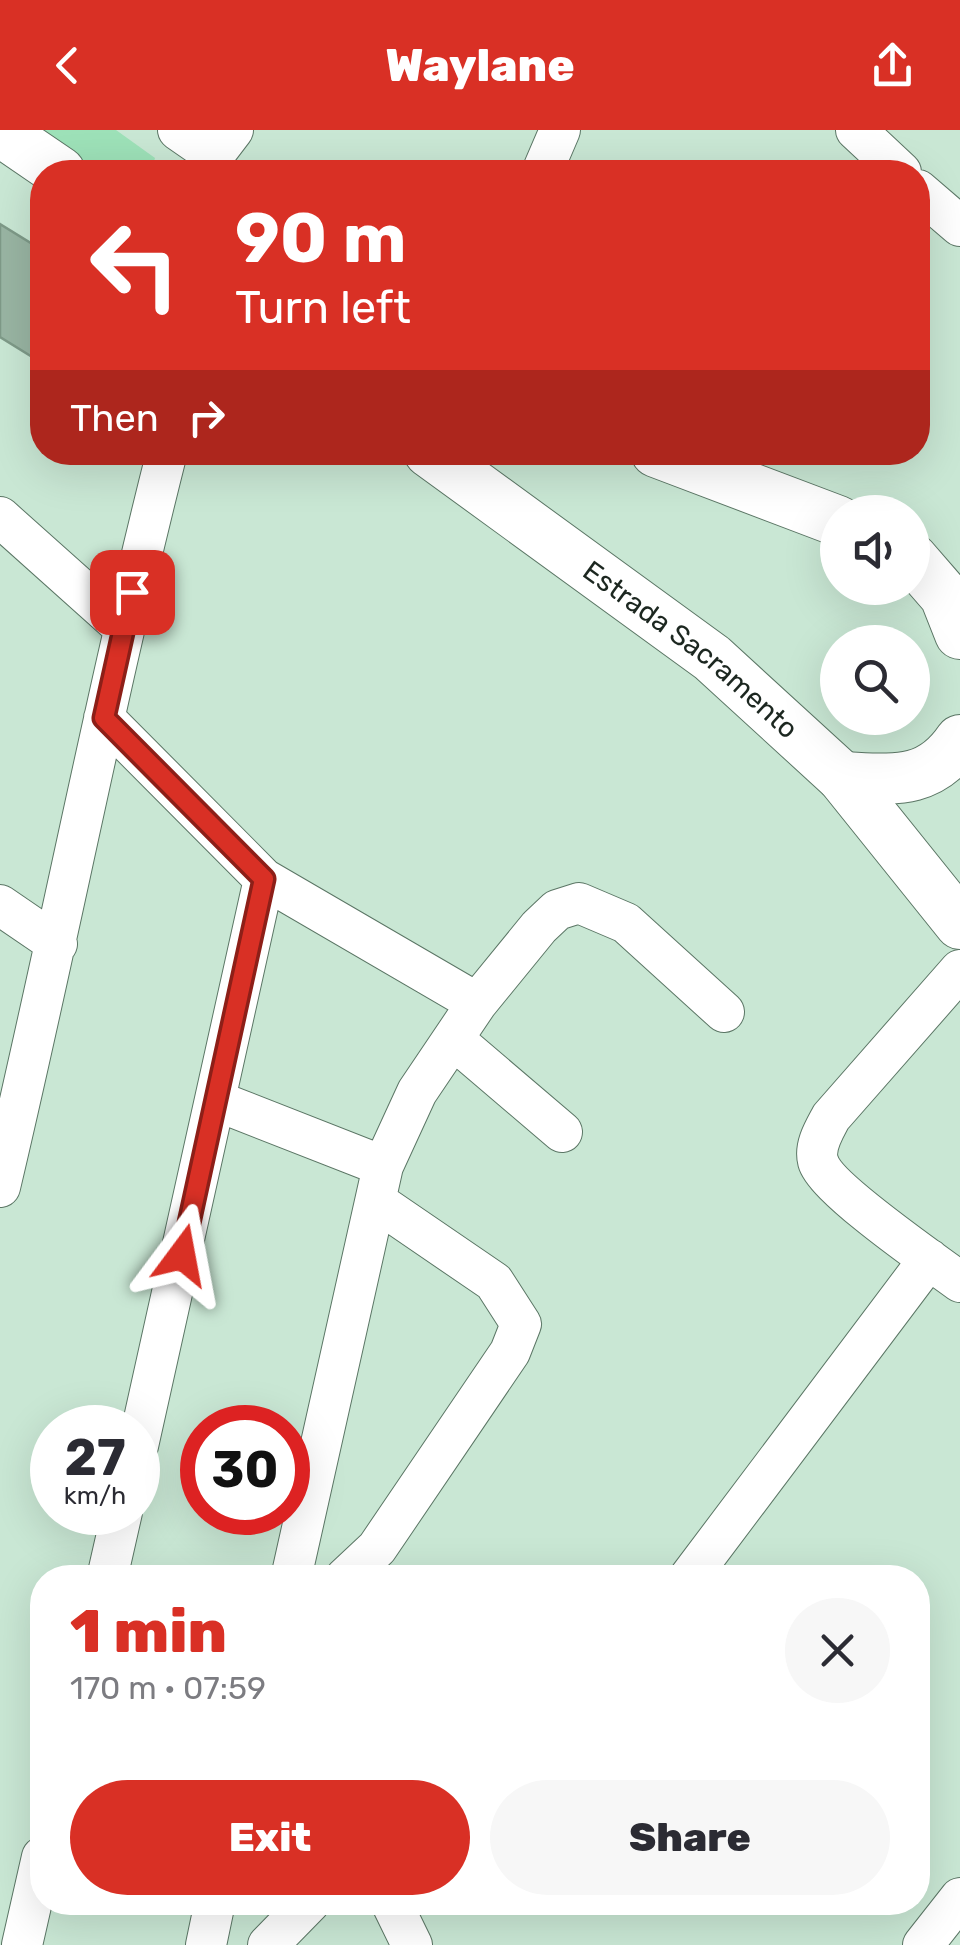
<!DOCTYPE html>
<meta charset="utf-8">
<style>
body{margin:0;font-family:Rubik,sans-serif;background:#f7f7f7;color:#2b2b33;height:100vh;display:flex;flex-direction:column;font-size:38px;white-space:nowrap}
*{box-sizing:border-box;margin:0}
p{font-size:32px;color:#7c7c81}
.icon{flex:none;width:55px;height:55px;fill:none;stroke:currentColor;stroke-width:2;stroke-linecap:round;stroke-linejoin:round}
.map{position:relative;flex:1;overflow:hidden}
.sheet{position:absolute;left:30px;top:1435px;width:900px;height:350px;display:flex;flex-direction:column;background:#fff;border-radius:40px;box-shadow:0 10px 40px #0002}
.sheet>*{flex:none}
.top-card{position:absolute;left:30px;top:30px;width:900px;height:305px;border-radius:40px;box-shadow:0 10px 40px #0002;background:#d93025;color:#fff;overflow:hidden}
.fabs{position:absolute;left:820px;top:365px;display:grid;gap:20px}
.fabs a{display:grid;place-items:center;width:110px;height:110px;border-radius:50%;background:#fff;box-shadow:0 10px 40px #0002;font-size:50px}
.speed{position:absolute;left:30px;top:1275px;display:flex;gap:20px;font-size:50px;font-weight:700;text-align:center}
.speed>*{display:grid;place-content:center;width:130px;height:130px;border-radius:50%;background:#fff;box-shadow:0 10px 40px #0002;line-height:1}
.speed small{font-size:25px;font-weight:400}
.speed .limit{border:15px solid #d22;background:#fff;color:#111}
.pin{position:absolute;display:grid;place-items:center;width:85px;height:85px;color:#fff;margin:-42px;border-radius:20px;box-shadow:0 5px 15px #0006}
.me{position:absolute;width:110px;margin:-55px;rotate:13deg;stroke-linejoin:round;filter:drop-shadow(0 0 8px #0008)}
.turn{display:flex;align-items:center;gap:35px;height:210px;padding:0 40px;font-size:45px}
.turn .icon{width:130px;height:130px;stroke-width:2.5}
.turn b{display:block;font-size:70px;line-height:85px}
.then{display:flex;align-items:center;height:95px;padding:0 40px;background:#0003;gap:20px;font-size:38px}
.round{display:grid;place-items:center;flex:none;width:105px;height:105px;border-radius:52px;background:#f7f7f7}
.summary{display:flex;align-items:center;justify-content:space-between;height:170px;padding:0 40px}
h1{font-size:60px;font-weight:800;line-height:75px;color:#d93025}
.action{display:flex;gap:20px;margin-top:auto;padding:20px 40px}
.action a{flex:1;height:115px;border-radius:60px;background:#d93025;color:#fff;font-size:40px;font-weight:800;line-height:115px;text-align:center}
.action a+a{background:#f7f7f7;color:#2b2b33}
header{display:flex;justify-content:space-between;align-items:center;height:130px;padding:0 40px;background:#d93025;color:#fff;font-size:45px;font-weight:800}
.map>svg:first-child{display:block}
.green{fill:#9de1b8}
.building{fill:#99b5a3;stroke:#7e9a88;stroke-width:2.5}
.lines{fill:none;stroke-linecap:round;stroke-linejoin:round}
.minor-casing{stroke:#5b7665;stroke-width:42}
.major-casing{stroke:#5b7665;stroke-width:52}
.minor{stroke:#fff;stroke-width:40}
.major{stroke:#fff;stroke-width:50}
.route-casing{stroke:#8d1f18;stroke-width:25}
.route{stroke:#d93025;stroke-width:18}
.labels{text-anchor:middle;stroke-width:8;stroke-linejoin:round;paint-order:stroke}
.street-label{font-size:28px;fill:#1c2720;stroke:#fff}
</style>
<header><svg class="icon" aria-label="back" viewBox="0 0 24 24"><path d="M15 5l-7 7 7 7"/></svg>Waylane<svg class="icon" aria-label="share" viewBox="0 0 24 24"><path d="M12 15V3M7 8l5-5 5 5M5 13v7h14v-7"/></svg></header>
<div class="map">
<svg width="960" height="1815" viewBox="0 0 960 1815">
<rect width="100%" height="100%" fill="#c9e7d4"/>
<path class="green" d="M17 0H116L155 28 151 42H74Z"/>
<path class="building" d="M0 94 42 120V233L0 207Z"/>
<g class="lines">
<g class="minor-casing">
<path id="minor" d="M178 0 214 25
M856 0 901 42
M201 42 233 0
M542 42 560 0
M918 60 960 96
M0 387 123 497
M104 588 264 749 477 873
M0 775 57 814
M960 840 831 987C824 1000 814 1016 818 1031 825 1058 933 1132 960 1152
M453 909 562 1002
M217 971 383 1036
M0 1057C58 813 105 566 167 322
M138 1316 264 749
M107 1448 122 1382
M291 1448 383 1036 417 962 477 873 539 797 557 780 579 773 626 793 724 882
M345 1448 377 1418 510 1222 521 1194 494 1152 377 1072
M689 1448 929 1129
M391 1772 412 1815
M22 1815 42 1727
M206 1815 215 1772
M268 1815 310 1772
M923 1815 960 1768"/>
</g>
<g class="major-casing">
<g id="major">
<path d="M0 1 60 42"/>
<path id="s1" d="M429 322 712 528 842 647 960 794"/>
<path d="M656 322 838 391"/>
<path d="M912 428 945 466 960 504"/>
<path d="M842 647C892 649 929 656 960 610"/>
</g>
</g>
<use href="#minor" class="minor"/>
<use href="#major" class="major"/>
</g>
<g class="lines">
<g class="route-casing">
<path id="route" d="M132 462 104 588 264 749 182 1125"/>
</g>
<use href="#route" class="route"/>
</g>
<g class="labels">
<g class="street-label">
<text dy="10" stroke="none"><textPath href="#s1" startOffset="328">Estrada Sacramento</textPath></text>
</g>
</g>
</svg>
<div class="fabs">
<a><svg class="icon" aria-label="sound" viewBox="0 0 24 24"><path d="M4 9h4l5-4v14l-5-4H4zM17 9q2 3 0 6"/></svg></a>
<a><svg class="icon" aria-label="search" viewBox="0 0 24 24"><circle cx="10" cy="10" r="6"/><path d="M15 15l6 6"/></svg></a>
</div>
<div class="speed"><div>27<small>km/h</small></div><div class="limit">30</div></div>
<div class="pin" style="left:132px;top:462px;background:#d93025"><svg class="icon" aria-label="arrive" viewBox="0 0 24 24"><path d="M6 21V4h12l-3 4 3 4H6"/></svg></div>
<svg class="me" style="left:182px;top:1125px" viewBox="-20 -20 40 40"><path d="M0-17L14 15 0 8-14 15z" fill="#d93025" stroke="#fff" stroke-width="4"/></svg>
<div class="top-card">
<div class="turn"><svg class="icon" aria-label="left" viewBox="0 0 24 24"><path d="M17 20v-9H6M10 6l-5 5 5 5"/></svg><div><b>90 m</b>Turn left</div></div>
<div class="then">Then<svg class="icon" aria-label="right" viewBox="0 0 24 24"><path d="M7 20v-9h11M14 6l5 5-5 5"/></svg></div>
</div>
<section class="sheet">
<div class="summary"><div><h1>1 min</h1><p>170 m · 07:59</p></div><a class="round"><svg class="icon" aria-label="close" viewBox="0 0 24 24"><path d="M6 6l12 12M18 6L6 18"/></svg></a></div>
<div class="action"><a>Exit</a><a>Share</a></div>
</section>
</div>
